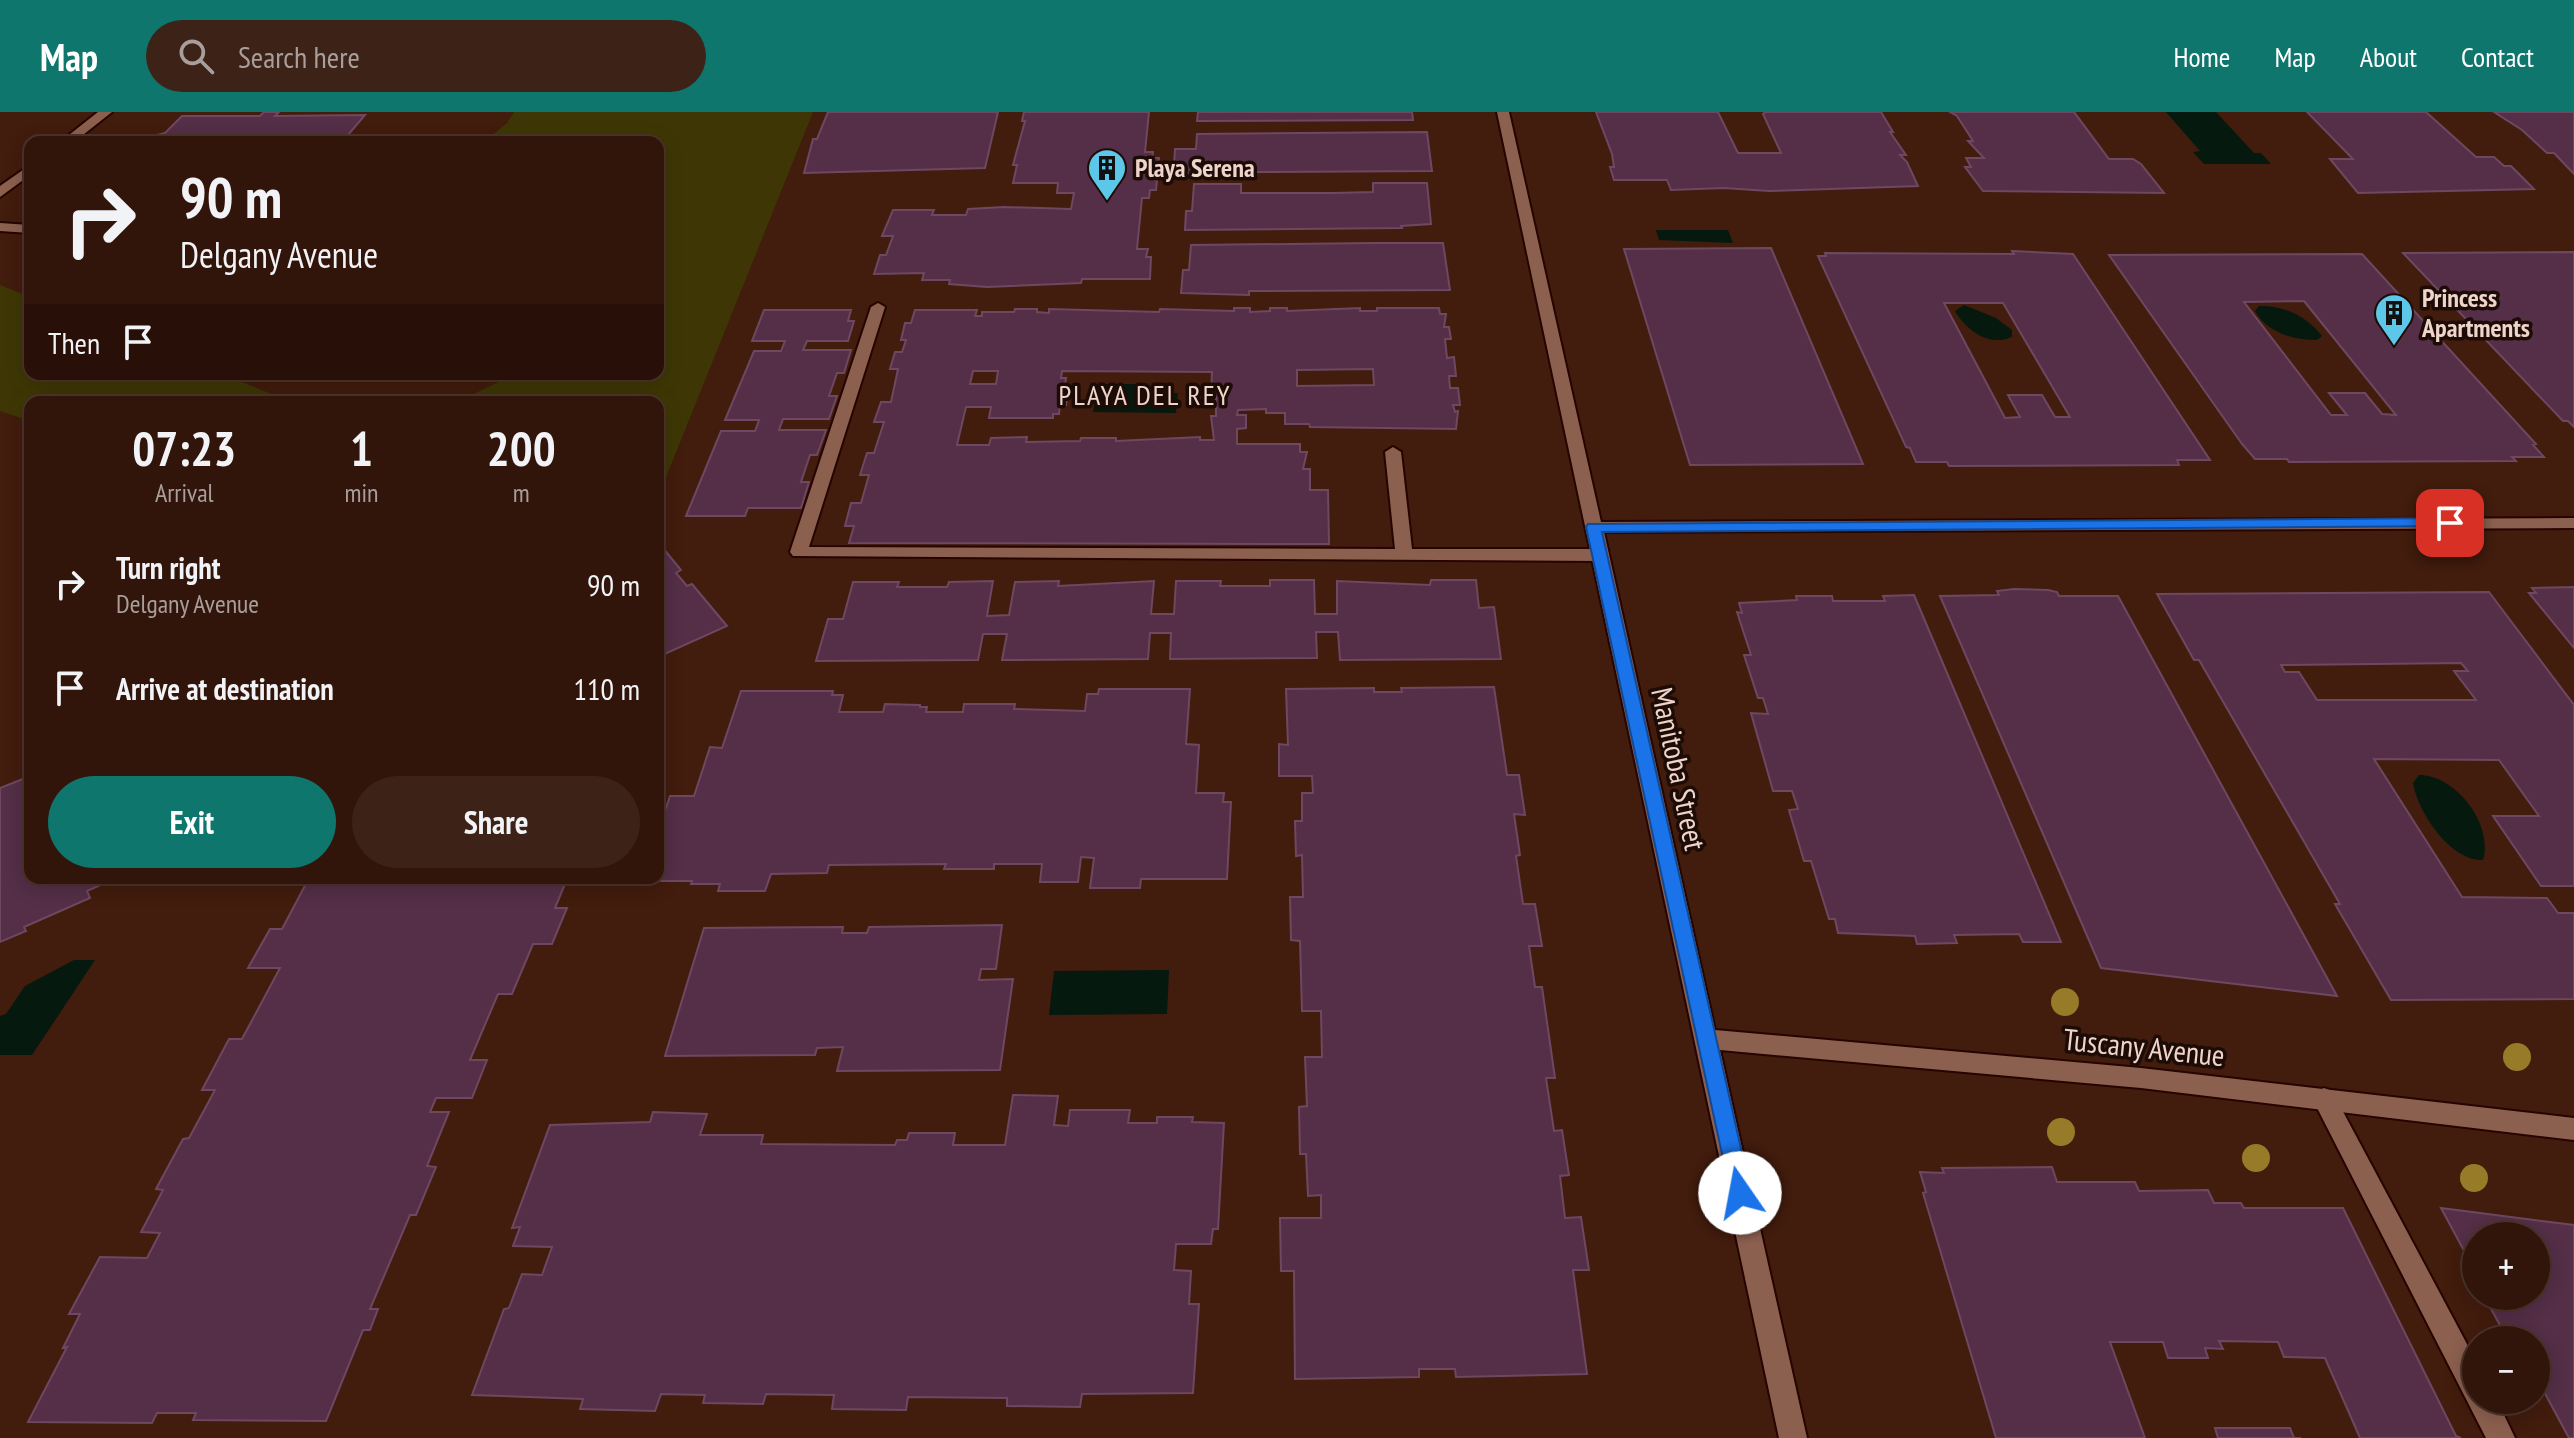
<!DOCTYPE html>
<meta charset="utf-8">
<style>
body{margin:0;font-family:"PT Sans Narrow",sans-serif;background:#3d2218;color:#f1f3f6;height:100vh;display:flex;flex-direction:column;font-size:30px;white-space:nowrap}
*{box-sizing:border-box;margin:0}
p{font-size:26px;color:#a89f9c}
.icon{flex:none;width:44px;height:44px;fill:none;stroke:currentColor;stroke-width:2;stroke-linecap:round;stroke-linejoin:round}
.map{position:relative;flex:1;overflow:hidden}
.drawer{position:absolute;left:24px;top:284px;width:640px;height:488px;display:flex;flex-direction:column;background:#32150a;border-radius:16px;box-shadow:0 4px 20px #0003,0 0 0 2px #4d342b}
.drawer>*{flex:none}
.banner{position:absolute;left:24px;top:24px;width:640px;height:244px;border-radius:16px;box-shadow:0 4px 20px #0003,0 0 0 2px #4d342b;background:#32150a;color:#f1f3f6;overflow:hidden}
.fabs{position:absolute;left:2462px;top:1110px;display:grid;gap:16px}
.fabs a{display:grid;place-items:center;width:88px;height:88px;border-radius:50%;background:#32150a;box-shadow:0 4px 20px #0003,0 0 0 2px #4d342b;font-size:40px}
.pin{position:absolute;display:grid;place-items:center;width:68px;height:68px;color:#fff;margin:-34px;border-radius:16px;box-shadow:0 4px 12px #0006}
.me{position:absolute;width:88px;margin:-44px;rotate:348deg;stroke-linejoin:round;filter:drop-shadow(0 0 6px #0008)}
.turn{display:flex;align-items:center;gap:28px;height:168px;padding:0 24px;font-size:36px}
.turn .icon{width:104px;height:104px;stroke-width:2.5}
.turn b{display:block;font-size:56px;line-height:68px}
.then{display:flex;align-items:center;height:76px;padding:0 24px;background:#0003;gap:16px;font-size:30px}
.eta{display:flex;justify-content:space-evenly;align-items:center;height:136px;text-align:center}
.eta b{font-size:48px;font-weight:700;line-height:56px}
.action{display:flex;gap:16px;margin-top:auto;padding:16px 24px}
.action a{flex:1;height:92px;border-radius:48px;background:#0f766e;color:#fff;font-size:32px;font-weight:700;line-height:92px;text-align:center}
.action a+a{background:#3d2218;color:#f1f3f6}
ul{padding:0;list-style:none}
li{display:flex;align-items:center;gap:24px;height:104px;padding:0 24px}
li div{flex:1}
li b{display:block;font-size:30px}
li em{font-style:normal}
header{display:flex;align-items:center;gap:48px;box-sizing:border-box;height:112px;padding:0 40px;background:#0f766e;color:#fff}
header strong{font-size:38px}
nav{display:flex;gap:44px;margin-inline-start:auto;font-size:28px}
.search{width:560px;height:72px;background:#3d2218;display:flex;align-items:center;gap:20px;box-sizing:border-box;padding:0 28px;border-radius:44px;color:#a89f9c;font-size:30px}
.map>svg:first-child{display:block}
.green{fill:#3e3705}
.water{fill:#05190f}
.building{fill:#542f47;stroke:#6e4860;stroke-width:2;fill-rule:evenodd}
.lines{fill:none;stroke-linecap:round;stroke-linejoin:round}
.lane-casing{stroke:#260400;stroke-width:4}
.street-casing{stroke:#260400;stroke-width:4}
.lane{fill:#8c604f;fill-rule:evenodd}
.street{fill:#8c604f;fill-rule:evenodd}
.tree{fill:#977b28}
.route{fill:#1a73e8;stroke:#114b97;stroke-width:2}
.labels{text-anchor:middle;stroke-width:7;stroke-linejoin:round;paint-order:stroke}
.far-poi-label{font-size:26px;font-weight:bold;fill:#eed4cb;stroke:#1d0c06;text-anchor:start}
.far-quarter-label{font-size:28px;letter-spacing:2px;fill:#eed4cb;stroke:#1d0c06}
.street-label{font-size:30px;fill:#eed4cb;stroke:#1d0c06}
</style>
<header>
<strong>Map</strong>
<div class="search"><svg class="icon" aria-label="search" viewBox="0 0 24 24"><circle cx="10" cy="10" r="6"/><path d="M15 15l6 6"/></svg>Search here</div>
<nav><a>Home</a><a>Map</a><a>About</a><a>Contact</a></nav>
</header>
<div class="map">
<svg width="2574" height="1326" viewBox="0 0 2574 1326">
<rect width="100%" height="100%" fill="#421c0d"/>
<path class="green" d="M514 0H813L658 385V290H457L515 262H658V30H484L507 11Z
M0 173 30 185V262H222L291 290H30V309L0 299Z"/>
<path class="water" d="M2166 0H2216L2254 41H2261L2271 52H2204L2193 40 2200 39Z
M1656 118H1728L1733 131 1659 128Z
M1964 193 1996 206 2012 218V225C1989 235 1967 219 1955 199Z
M2259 194C2283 193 2307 204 2322 224L2317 228C2294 228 2267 221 2255 199Z
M1098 272H1136V281H1178L1176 301 1093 300Z
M2419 663C2456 663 2494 713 2483 748 2450 749 2418 700 2413 671Z
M74 848H95L32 943H0V904L6 902 25 874Z
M1169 858 1167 902 1049 903 1054 859Z"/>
<path class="building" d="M264 0H279L275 4 365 3 342 30H130L165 21 182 4H260Z
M828 0H998L985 56 804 61 813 27H817Z
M1024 0H1149L1145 40H1153L1152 46H1159L1156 78H1150L1149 86H1142L1137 137H1148L1146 145H1151L1150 167H1082L1081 171 987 175 949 172 950 168H922L924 161 874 162 880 143H886L893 124H882L893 98H934L932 103H966L968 97 1004 95 1071 97 1074 81H1057L1058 71H1013L1017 53H1013L1025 9H1022Z
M1198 0H1412L1413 8 1197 9Z
M1596 0H1718L1738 41H1781L1763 2 1765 0H1881L1893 20H1890L1906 43H1900L1907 50 1918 74 1769 79 1724 76 1671 78 1667 68H1614L1610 55H1614L1612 42Z
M1950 0H2074L2109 47H2133L2141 52 2164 81 1983 79 1965 55H1971L1966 46H1984L1968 29H1973L1957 4Z
M2307 0H2426L2476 45H2494L2504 54H2511L2534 77 2358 81 2330 47H2353Z
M2494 0H2574V62L2554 41H2547L2522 18Z
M1427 20 1432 59 1251 60 1250 63H1194L1186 61V53H1174L1175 37H1196L1197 22Z
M1373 71H1427L1431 112 1401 114 1402 116 1185 118 1186 99H1192L1194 72H1241V81H1334L1373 80Z
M1372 131H1443L1450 178 1249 179V183L1181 181 1183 158H1189L1191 133Z
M1771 136 1863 352 1690 353 1624 137Z
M2012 139 2073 142 2210 348H2177L2179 353 1949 354 1947 350H1916L1910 336 1906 335 1818 144H1826L1825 141 2014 142ZM1944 191H2003L2070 305H2055L2042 283H2008L2020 305 2005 306Z
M2574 140V315L2568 309H2563L2403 141Z
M2362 142 2536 332 2533 333 2544 345H2512L2516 349 2289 350 2287 347H2255L2242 332 2109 143ZM2304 189 2396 303 2382 302 2365 281H2329L2347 303H2331L2244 190Z
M1234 196H1250V200L1270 199V196H1287V199L1360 196V199H1377V196H1439L1440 202H1446L1444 215H1449L1451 227H1445L1447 246 1454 245 1456 264H1449L1450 276H1458L1460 293H1453L1455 300 1458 299 1456 317 1310 315 1309 312H1285V301H1266V297L1238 298 1237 303H1246V316L1237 317V332H1300V340H1307L1303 357H1310V378H1328L1329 432 849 431 854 414H845L851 391H861L869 363H860L867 341H874L884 310H874L881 290H891L898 257H890L895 240H902L906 228H901L905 211H911L915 198H977L975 204H982V200H1014L1015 197H1037V200L1049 201V197L1159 200 1160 197 1234 199ZM1373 257 1374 273 1297 274V258ZM973 259H998L996 272H970ZM1062 259 1212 260 1211 285H1216V304H1211L1214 328H1200V325L1116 329V326H1081L1080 329 1026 330 1027 325 991 326 989 333H957L966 295H991L989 306H1053V302H1059L1060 293H1066L1069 274H1065L1066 266H1061Z
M764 198H851L848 209H854L848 229H807L803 238H851L844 261H837L829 284H837L829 307H783L779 318H826L817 343H810L801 370H809L801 396H748L745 404H686L721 319H755L759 308H725L754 239H781L785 229H752Z
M658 430 681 458 676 461 687 474 692 472 727 514 658 545Z
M1270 468H1314L1315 502H1337V469L1430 473 1431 468H1476L1479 496 1494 495 1501 547 1340 548 1338 520H1316L1317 546 1170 547 1171 521H1150L1148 547 1002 548 1007 522H983L978 548 816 549 828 507H843L853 470H899L897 475H947L949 470 993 469 987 504 1009 503 1015 470 1059 469 1058 474 1154 469 1151 502H1174L1176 469H1221L1220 474H1270Z
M2574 475V536L2529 481H2536L2532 476Z
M2014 477 2048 478 2057 480 2059 484H2118L2337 884 2101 856 1940 484 1999 483 1997 479Z
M2489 480 2574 593V774H2541L2493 704H2539L2499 648 2374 647 2462 785 2547 786 2558 801H2574V887L2391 888 2335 792H2340L2199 548H2194L2157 482ZM2461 551 2468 559H2454L2476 588H2317L2299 560H2285L2281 553Z
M1914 483 2061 830H2023L2019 822 1954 823 1957 831 1917 832 1915 824 1838 821 1835 807H1829L1811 749H1804L1789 698 1798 697 1792 679H1773L1751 601 1768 602 1763 586H1758L1744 543H1751L1737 500 1742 501 1739 491 1797 488 1796 484H1832L1833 489H1885L1883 484Z
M1494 575 1507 663H1519L1525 703 1514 702 1520 743 1516 744 1523 792H1535L1542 834H1529L1535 875H1542L1555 966H1546L1554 1019 1562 1018 1569 1063 1560 1064 1565 1106 1581 1105 1589 1158H1573L1587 1262 1456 1265 1455 1257H1419V1265L1295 1267 1294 1159H1281L1280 1106H1321V1083L1308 1084 1306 1042H1300L1299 995 1307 994 1305 945H1322L1321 899H1302L1300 829 1291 828 1290 785H1303L1302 743 1296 744 1295 709H1302V681H1313L1312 664H1279V632L1288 633 1286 577 1374 576V580H1402L1401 576Z
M1099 577H1190L1186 632 1199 633 1196 681H1224L1223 690H1231L1227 767H1141L1140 776H1090L1094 746 1081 745 1078 770H1040L1042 752H994V757H944L946 752 829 753 827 761 771 762 765 779H718L720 772H691L692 769H635L636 766H658L661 696H666L670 684H694L710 635 722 636 741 579H833L832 583H843L839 600H883L885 592 920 593V595H927L926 600H963L964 592H1015L1014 597 1085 599 1087 582H1098Z
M30 664V766H116L87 779 90 786 24 815 26 819 0 830V676Z
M309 766H564L561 772H565L555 796H567L552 832H533L512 882H498L470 948H487L472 986H436L430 1000H449L427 1054 436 1055 416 1103H410L370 1197H378L370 1218H363L326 1309 193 1308 196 1301H157L152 1311 28 1310 67 1235 63 1236 80 1202H69L100 1145 147 1146 160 1121 141 1120 163 1078 156 1077 183 1027 189 1026 215 978H202L229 927H242L280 856H248L270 817H282Z
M1002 813 996 857H981L979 868 1013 867 1000 958 837 959 843 935 817 936 815 943 665 944 704 816 843 815 842 821H867L869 815Z
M1013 983 1058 984 1054 1013 1068 1014 1070 998H1130L1128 1011H1157V1005H1193L1192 1010 1224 1011 1218 1117H1213L1211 1132H1176L1174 1158 1191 1159 1189 1192H1199L1193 1281 1082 1282 1080 1295 1007 1294V1286L908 1285 906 1298 832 1297 834 1283 766 1282 763 1292 703 1291 705 1283 661 1282 655 1299 580 1297 583 1287 472 1283 504 1197 509 1196 522 1162 542 1163 552 1135 513 1134 520 1115 512 1116 550 1013 650 1010 653 1000 707 1002 700 1023H763L761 1032 895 1033 897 1028H907L909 1021H955L953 1033H1005Z
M2052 1055 2057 1070H2135L2139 1079 2208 1078 2214 1091H2241L2244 1096H2343L2456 1324 2461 1326H2360L2325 1246 2284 1245 2278 1230 2219 1229 2223 1237 2205 1236 2208 1246H2168L2163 1230H2110L2145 1326H1996L1923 1081 1926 1080 1920 1060 1944 1061 1942 1056Z
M2441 1096 2574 1113V1326H2569L2536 1265V1228H2508L2484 1184H2536V1124H2476V1161Z
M2215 1316H2290L2294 1326H2301H2218Z"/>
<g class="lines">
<g class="lane-casing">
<path id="lane" d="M98 0H112L74 30H60Z
M30 53V63L0 85V74Z
M0 111 30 113V121L0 119Z
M878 191 885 195 809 435 1395 437 1385 340 1393 335 1401 340 1412 437H1600L1609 443 1600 449 793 444 790 440 871 195Z
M2324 976 2332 979 2476 1249V1288H2497L2515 1326H2486L2312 986 2316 979Z"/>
</g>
<g class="street-casing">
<path id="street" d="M1497 0H1509L1601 410 2574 406V416L1604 420 1715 918 2141 956 2574 1006V1028L2141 976 1720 938 1807 1326H1779Z"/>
</g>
<use href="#lane" class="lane"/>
<use href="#street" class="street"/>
</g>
<g class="tree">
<circle cx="2065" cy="890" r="14"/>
<circle cx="2517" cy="945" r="14"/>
<circle cx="2061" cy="1020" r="14"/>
<circle cx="2256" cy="1046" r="14"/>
<circle cx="2474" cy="1066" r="14"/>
</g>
<path class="route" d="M2450 406 2458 411 2455 414 1602 420 1751 1081 1748 1088 1740 1091 1732 1088 1586 415 1588 412Z"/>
<defs>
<g id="building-pin" transform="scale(2)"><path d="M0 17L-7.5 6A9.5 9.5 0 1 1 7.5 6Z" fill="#5cc7e8" stroke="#1d0c06"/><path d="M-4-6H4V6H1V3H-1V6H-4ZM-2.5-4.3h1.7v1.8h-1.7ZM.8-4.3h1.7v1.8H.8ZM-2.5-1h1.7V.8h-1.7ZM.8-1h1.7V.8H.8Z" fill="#111"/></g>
</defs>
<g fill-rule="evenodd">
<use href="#building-pin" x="1107" y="56"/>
<use href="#building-pin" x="2394" y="201"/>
</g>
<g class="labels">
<g class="far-poi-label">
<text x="1135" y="65">Playa Serena</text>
<text x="2422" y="195">Princess<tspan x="2422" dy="30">Apartments</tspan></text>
</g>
<g class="far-quarter-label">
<text x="1145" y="293">PLAYA DEL REY</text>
</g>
<g class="street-label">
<text transform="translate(1678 657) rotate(78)" y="10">Manitoba Street</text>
<text transform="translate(2144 936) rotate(6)" y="10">Tuscany Avenue</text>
</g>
</g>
</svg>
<div class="fabs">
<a>+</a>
<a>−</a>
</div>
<div class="pin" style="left:2450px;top:411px;background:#d93025"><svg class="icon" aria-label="arrive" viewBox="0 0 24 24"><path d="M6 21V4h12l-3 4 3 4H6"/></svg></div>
<svg class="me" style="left:1740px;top:1081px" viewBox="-20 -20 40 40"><circle r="19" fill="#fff"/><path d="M0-13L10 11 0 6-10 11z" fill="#1a73e8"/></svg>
<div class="banner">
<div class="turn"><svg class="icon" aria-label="right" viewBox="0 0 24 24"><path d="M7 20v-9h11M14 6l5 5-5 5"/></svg><div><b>90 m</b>Delgany Avenue</div></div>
<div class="then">Then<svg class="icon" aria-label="arrive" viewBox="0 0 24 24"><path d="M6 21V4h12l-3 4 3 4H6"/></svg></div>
</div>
<section class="drawer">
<div class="eta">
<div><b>07:23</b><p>Arrival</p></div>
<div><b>1</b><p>min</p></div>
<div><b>200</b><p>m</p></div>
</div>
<ul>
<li><svg class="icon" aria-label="right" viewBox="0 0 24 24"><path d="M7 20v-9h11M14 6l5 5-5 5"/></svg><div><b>Turn right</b><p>Delgany Avenue</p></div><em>90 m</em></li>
<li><svg class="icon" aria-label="arrive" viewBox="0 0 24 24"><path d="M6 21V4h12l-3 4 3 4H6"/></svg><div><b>Arrive at destination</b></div><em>110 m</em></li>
</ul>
<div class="action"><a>Exit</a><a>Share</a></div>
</section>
</div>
